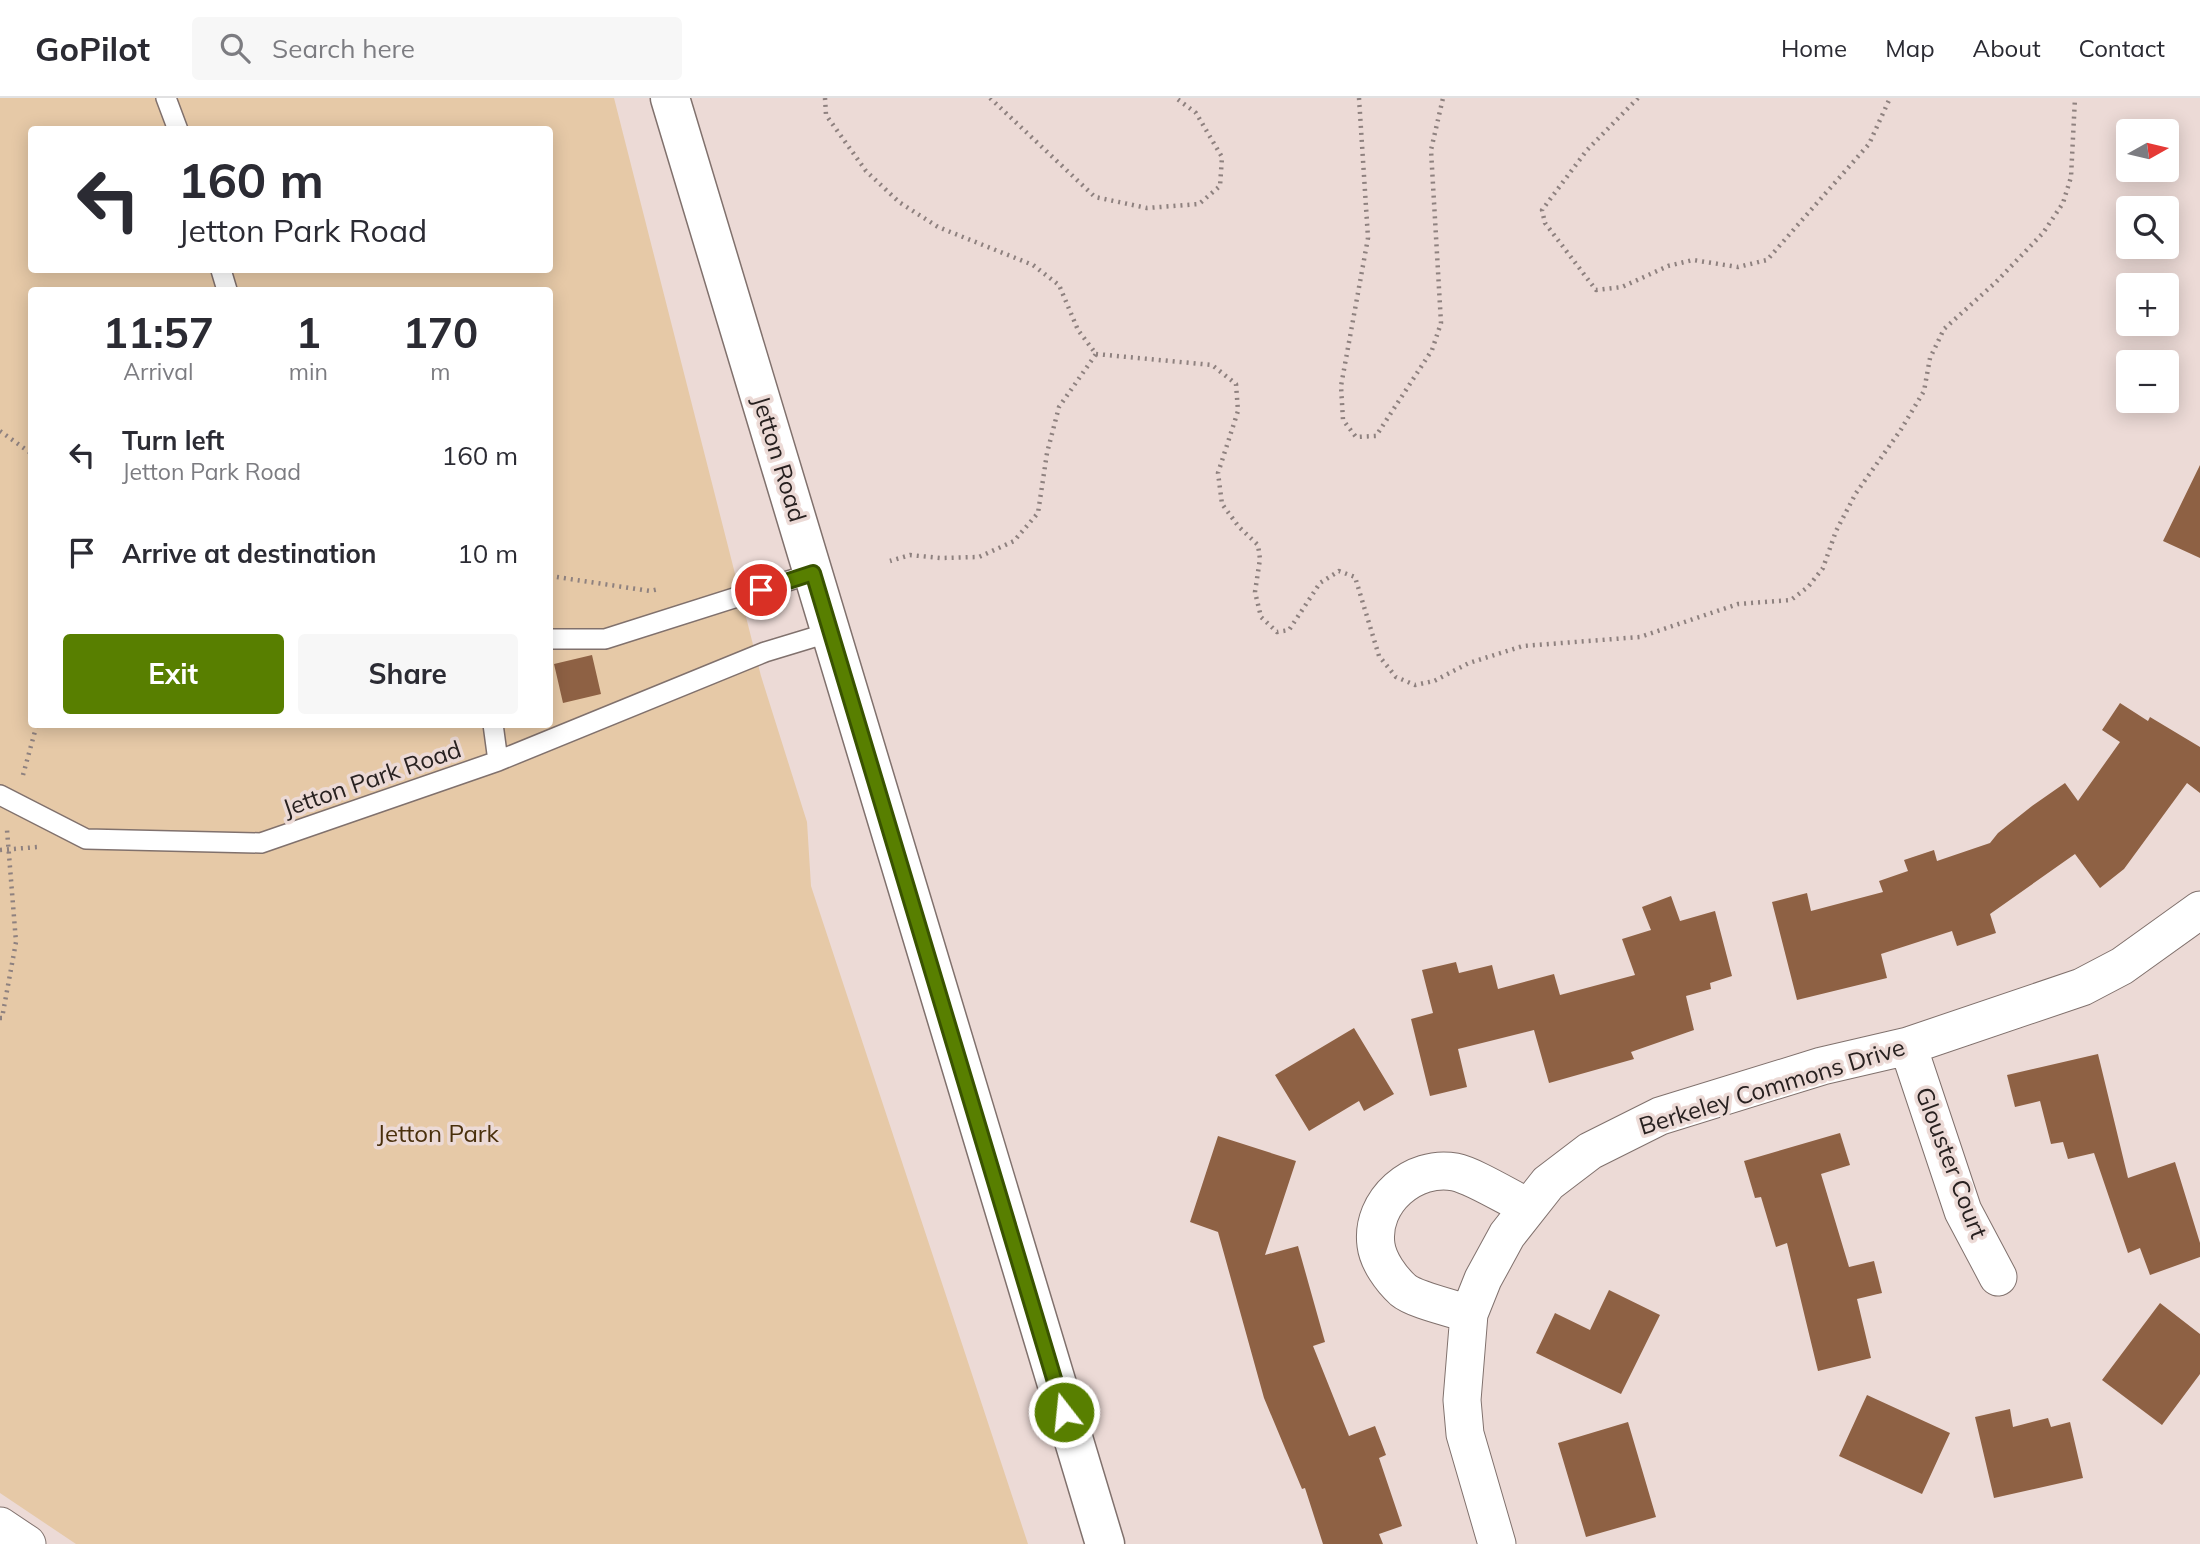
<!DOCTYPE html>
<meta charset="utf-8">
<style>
body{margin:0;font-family:Mulish,sans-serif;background:#f7f7f7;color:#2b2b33;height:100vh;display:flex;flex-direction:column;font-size:26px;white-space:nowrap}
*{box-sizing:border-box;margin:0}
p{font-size:23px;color:#7c7c81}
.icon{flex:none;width:38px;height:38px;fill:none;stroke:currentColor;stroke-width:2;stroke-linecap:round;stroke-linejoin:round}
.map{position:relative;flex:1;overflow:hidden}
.drawer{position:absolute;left:28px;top:189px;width:525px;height:441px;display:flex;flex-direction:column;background:#fff;border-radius:7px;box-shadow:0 4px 18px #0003}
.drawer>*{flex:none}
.hud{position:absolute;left:28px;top:28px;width:525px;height:147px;border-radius:7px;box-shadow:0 4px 18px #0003;background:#fff;color:#2b2b33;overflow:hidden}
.needle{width:46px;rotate:82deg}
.tools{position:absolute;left:2116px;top:21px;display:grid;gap:14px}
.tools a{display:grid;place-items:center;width:63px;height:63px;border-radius:7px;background:#fff;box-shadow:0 4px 18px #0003;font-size:35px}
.pin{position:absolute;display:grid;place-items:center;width:60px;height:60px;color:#fff;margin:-30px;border:4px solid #fff;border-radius:50%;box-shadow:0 2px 7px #0007}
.me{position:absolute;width:77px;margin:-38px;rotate:344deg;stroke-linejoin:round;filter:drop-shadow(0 0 5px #0008)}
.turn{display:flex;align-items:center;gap:24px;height:147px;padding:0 35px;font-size:32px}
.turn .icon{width:91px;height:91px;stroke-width:2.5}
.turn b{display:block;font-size:49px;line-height:60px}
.eta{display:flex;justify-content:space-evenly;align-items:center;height:119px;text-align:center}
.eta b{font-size:42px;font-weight:700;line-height:49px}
.primary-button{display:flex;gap:14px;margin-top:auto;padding:14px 35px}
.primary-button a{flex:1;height:80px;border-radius:7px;background:#587f00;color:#fff;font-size:28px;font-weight:700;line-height:80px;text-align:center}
.primary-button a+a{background:#f7f7f7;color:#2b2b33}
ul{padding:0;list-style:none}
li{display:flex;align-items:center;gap:21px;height:98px;padding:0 35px}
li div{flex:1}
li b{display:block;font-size:26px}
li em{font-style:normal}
header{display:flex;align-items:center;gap:42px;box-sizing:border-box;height:98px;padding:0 35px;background:#fff;border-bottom:2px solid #e1e1e2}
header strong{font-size:33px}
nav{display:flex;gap:38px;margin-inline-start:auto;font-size:24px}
.search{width:490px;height:63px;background:#f7f7f7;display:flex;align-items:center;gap:18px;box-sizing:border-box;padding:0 24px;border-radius:7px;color:#7c7c81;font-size:26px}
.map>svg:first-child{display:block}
.green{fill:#e6c9a7;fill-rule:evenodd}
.building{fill:#8e6144}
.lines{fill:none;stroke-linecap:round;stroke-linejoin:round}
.lane-casing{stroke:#80716d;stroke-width:22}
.street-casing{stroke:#80716d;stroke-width:39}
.secondary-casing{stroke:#80716d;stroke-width:41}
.path{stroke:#8e817f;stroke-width:4.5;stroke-dasharray:2 5;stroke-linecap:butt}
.lane{stroke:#fff;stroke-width:19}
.street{stroke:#fff;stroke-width:37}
.secondary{stroke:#fff;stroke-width:38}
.route-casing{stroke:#395300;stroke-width:18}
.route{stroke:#587f00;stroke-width:12}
.labels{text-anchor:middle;stroke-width:7;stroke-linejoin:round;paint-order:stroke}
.street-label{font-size:24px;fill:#282120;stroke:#ecdad6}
.park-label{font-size:24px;fill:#492f0b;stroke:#ecdad6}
</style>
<header>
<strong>GoPilot</strong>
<div class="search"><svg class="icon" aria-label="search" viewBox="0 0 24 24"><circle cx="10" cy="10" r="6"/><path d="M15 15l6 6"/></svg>Search here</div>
<nav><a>Home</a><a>Map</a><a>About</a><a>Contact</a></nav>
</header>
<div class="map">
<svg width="2200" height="1446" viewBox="0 0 2200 1446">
<rect width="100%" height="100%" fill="#ecdad6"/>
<path class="green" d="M0 0H614L761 578 807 724 811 788 1028 1446H76L0 1395ZM32 32H550V172H32ZM32 192H550V626H32Z"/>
<path class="building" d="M2200 367V460L2163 443Z
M592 557 601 596 563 605 554 566Z
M2120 605 2148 623 2150 619 2200 649V695L2187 685 2124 771 2100 790 2075 756 1990 816 1996 835 1957 848 1952 833 1881 856 1887 880 1797 902 1772 804 1807 795 1811 813 1883 794 1879 783 1908 773 1904 762 1934 752 1937 763 1990 745 1998 735 2032 708 2065 685 2078 703 2120 644 2102 632Z
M1671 798 1680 823 1715 813 1732 878 1710 885 1711 891 1686 898 1694 932 1631 954 1634 961 1549 985 1534 932 1458 951 1467 989 1430 998 1411 921 1433 915 1422 872 1456 864 1459 875 1492 867 1498 891 1554 876 1560 897 1635 877 1622 841 1651 832 1642 809Z
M1354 930 1394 996 1364 1013 1359 1003 1309 1033 1275 977Z
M2098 956 2128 1080 2175 1064 2200 1145V1159L2150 1177 2140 1150 2128 1155 2094 1055 2068 1061 2063 1044 2051 1046 2040 1003 2015 1009 2007 977Z
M1840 1035 1850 1067 1821 1076 1849 1169 1874 1163 1882 1195 1857 1201 1871 1260 1818 1273 1787 1145 1776 1149 1761 1099 1755 1100 1744 1063Z
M1218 1038 1296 1063 1265 1157 1298 1148 1325 1244 1313 1248 1349 1338 1375 1328 1386 1357 1379 1360 1402 1428 1379 1436 1383 1446H1323L1305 1390 1302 1391 1264 1300 1218 1134 1190 1124Z
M1609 1192 1660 1217 1621 1296 1536 1255 1555 1215 1590 1232Z
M2160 1205 2200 1236V1276L2162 1327 2102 1282Z
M1867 1297 1950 1335 1922 1396 1839 1358Z
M2010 1311 2013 1329 2048 1320 2051 1329 2070 1324 2083 1380 1994 1400 1975 1319Z
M1628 1324 1656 1419 1586 1439 1558 1345Z"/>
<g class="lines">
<g class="lane-casing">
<path id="lane" d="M166 0 178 32
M221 172 227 192
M550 541H605L813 475
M493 626 498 663
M0 697 86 741 261 745 498 663 765 554 831 534"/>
</g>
<g class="street-casing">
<path id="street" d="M1908 948 1963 1113 1998 1179
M1469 1216C1452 1210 1415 1202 1403 1192 1391 1181 1378 1163 1376 1147 1370 1103 1414 1066 1455 1074 1474 1078 1509 1100 1528 1109
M0 1428 27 1446
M1497 1446 1465 1336 1462 1302 1469 1216 1483 1181 1507 1137 1548 1085 1590 1053 1660 1018 1822 968 1908 948 2082 889 2122 868 2200 812"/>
</g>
<g class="secondary-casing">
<path id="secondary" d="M670 0 1105 1446"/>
</g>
<path class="path" d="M825 0 826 17 866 73 899 104 938 129 1033 167 1059 187 1078 232 1096 256 1059 309 1047 355 1038 415 1014 443 979 459 940 460 910 457 890 463
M990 0 1095 99 1147 110 1199 106 1220 88 1222 59 1196 15 1176 0
M1359 0 1368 140 1341 288 1343 322 1356 339 1376 338 1432 252 1441 225 1431 52 1443 0
M1638 0 1587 52 1542 112 1545 125 1596 192 1622 189 1668 168 1693 162 1738 169 1767 162 1869 46 1890 0
M1096 256 1212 267 1236 286 1238 313 1218 375 1222 406 1239 429 1258 447 1260 461 1255 494 1261 519 1277 534 1289 532 1320 485 1339 473 1355 479 1379 558 1396 579 1415 587 1434 583 1469 565 1523 548 1640 539 1738 506 1791 502 1808 489 1823 470 1836 433 1856 395 1900 333 1924 293 1930 260 1944 231 1996 184 2043 135 2063 105 2071 79 2075 0
M0 333 32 356
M550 478 650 493 659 491
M23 677 37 626
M0 752 38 749
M0 920H2L16 844 7 732"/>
<use href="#lane" class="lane"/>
<use href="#street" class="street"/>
<use href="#secondary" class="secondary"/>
</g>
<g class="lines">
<g class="route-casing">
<path id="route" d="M761 492 813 475 1064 1314"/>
</g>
<use href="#route" class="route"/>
</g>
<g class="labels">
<g class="street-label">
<text transform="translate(779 361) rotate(73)" y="8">Jetton Road</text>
<text transform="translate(372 681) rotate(-19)" y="8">Jetton Park Road</text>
<text transform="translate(1772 989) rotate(-17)" y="8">Berkeley Commons Drive</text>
<text transform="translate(1951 1065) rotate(69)" y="8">Glouster Court</text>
</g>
<g class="park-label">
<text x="438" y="1044">Jetton Park</text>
</g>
</g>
</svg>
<div class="tools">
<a><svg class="needle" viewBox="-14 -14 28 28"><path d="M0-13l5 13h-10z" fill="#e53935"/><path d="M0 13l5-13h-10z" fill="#7c7c81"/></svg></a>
<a><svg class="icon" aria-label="search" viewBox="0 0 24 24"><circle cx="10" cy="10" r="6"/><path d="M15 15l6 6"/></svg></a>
<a>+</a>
<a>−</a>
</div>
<div class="pin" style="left:761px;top:492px;background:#d93025"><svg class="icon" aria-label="arrive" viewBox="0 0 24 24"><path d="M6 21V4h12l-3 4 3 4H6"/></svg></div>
<svg class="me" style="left:1064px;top:1314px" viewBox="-20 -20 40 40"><circle r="17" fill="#587f00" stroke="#fff" stroke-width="3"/><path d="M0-11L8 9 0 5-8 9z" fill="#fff"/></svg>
<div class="hud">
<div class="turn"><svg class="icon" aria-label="left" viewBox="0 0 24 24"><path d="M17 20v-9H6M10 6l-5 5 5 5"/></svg><div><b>160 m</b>Jetton Park Road</div></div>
</div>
<section class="drawer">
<div class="eta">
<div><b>11:57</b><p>Arrival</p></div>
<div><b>1</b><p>min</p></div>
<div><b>170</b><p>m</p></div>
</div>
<ul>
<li><svg class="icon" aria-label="left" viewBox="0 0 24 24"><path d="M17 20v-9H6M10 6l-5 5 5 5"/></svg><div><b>Turn left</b><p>Jetton Park Road</p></div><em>160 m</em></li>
<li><svg class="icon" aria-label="arrive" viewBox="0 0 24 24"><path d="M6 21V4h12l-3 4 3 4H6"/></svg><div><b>Arrive at destination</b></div><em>10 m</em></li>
</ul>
<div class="primary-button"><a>Exit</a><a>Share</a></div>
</section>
</div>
